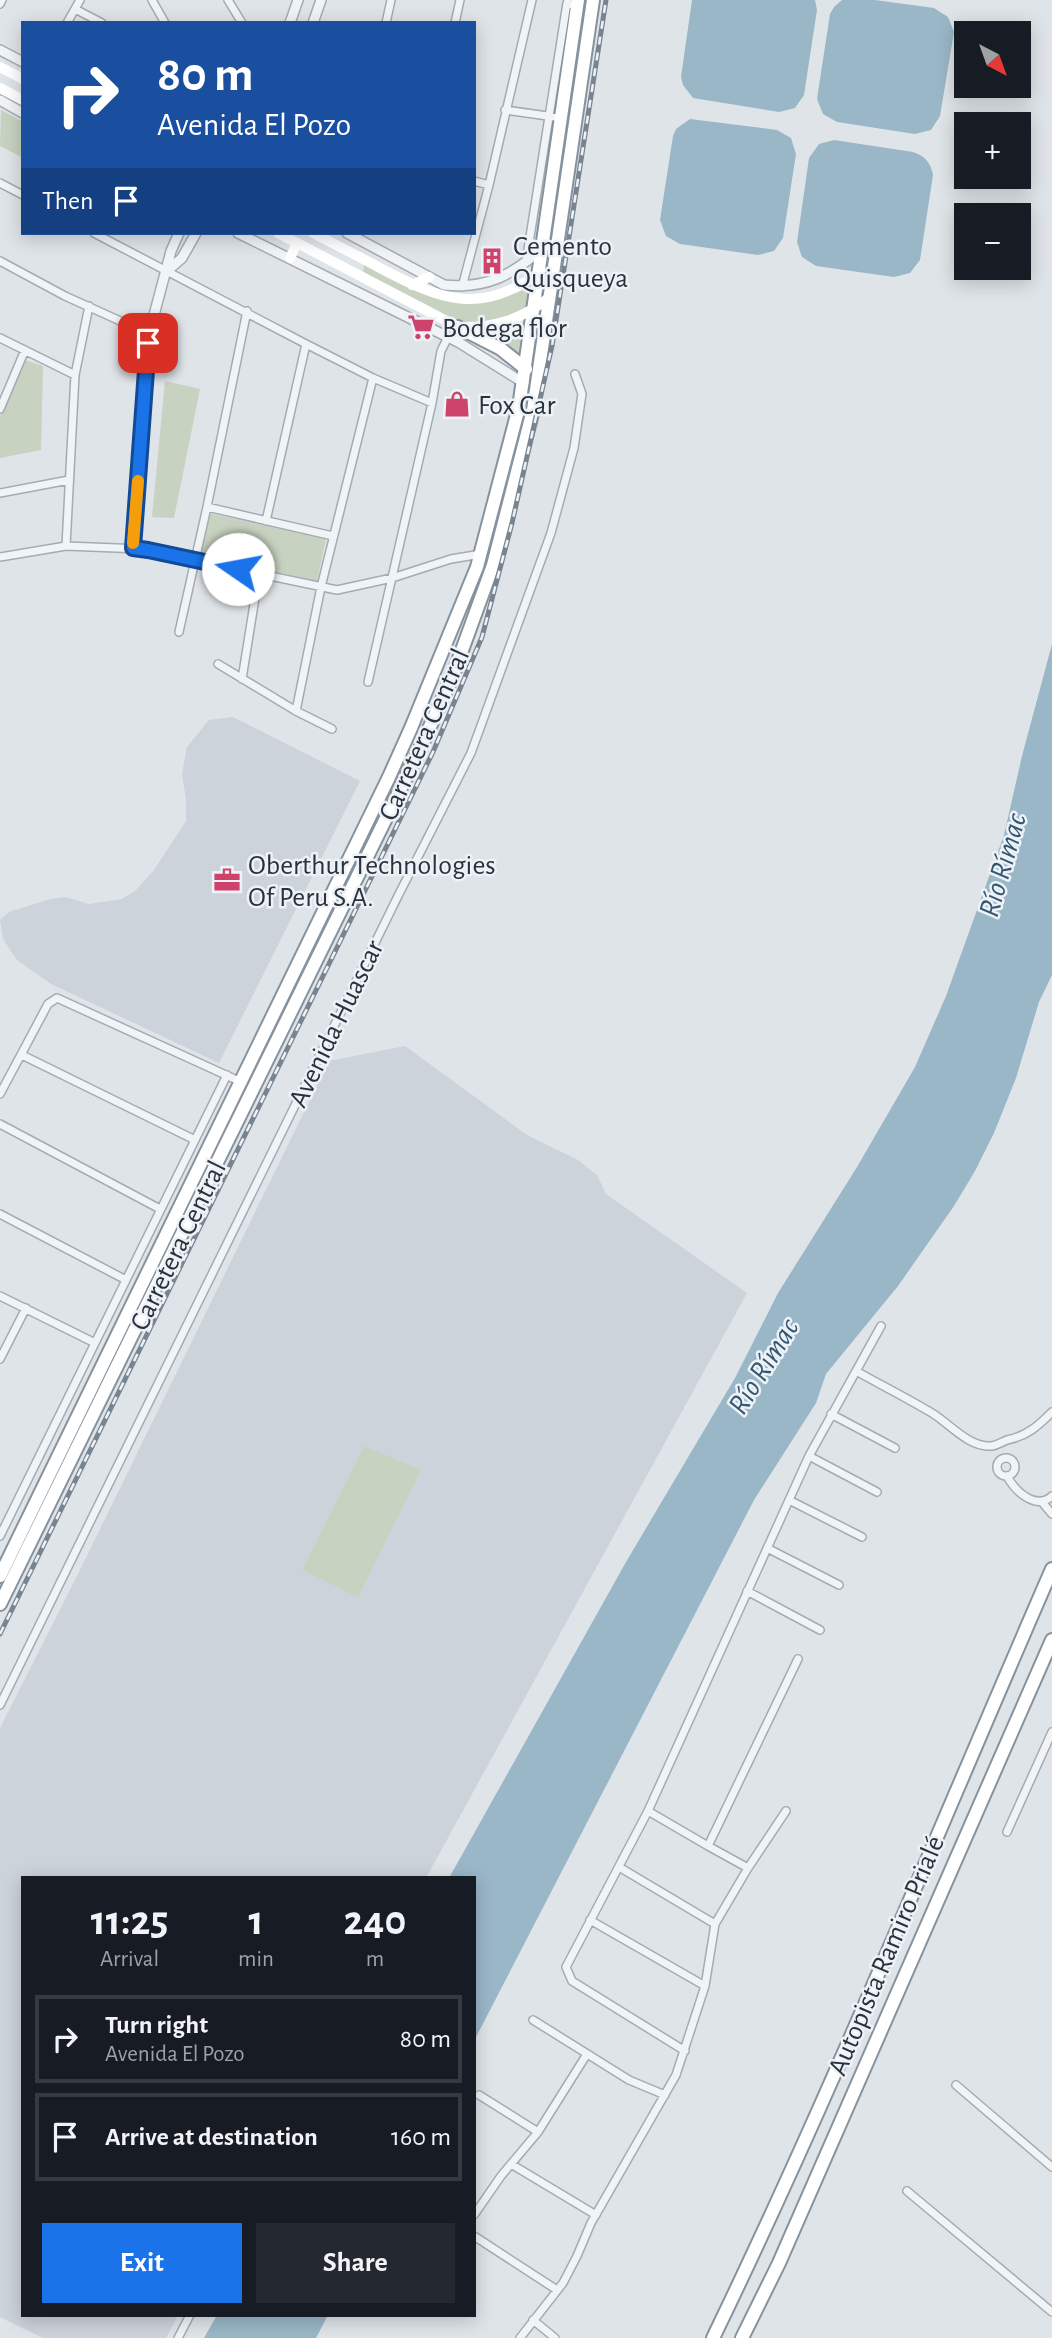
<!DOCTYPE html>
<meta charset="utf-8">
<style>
body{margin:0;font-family:"Alegreya Sans",sans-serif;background:#242831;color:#f1f3f6;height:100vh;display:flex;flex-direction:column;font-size:26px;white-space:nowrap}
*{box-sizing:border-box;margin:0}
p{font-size:23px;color:#9ea1a6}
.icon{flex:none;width:38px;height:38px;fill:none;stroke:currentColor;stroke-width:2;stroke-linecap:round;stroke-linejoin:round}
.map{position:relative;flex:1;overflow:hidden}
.side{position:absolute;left:21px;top:1876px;width:455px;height:441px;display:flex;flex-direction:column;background:#171b24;border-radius:0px;box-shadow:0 4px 18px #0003}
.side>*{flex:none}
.hud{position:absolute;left:21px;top:21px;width:455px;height:214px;border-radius:0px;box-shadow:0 4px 18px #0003;background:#1a4fa0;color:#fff;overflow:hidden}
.needle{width:46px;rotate:139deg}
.fabs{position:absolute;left:954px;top:21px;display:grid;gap:14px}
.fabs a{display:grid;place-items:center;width:77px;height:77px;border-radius:0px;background:#171b24;box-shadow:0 4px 18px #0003;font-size:35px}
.pin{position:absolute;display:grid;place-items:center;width:60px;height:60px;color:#fff;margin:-30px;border-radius:14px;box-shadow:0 4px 10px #0006}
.me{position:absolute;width:77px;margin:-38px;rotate:282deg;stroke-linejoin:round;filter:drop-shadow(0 0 5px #0008)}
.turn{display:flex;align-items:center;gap:24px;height:147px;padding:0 21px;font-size:32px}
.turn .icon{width:91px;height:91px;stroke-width:2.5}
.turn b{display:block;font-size:49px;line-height:60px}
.then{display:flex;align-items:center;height:66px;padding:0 21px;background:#0003;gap:14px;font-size:26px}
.eta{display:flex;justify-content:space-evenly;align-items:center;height:119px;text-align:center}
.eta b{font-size:42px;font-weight:700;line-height:49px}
.cta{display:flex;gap:14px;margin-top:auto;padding:14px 21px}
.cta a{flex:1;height:80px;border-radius:0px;background:#1a73e8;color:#fff;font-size:28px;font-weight:700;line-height:80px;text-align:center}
.cta a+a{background:#242831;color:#f1f3f6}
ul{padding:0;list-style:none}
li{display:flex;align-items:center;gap:21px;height:88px;margin:0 14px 10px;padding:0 7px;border:4px solid #363941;border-radius:0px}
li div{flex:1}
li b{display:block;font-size:26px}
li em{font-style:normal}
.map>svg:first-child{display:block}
.built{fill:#cdd3da}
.green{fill:#c7d2c0}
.water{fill:#9ab7c8}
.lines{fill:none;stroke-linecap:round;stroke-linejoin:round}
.minor-casing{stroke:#a4abb2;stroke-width:10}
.tertiary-casing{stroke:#a4abb2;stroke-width:12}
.trunk-casing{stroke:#86939f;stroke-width:16}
.minor{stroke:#f1f4f6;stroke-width:7}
.tertiary{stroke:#f1f4f6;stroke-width:9}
.secondary{stroke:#fff;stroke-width:10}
.trunk{stroke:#fff;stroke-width:12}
.rail-casing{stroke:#788591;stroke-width:5}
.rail{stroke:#eef2f6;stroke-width:2.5;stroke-dasharray:8;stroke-linecap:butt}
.route-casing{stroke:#114b97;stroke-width:18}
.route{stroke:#1a73e8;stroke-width:12}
.slow{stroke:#f59e0b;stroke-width:12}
.labels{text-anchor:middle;stroke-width:5;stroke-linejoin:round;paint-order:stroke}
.poi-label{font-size:28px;fill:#28333f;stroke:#eef2f6;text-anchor:start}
.street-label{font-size:28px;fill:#28333f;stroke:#eef2f6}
.water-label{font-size:30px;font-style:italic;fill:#325873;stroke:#eef2f6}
</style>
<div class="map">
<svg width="1052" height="2338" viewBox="0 0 1052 2338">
<rect width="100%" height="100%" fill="#dfe4e8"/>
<path class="built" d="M233 717 360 781 219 1063 51 984 17 960 3 939 0 920 9 912 50 899 66 897 89 904 122 899 135 891 154 870 186 821V800L182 774 187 747 209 720Z
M405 1046 527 1135 578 1160 597 1175 606 1194 747 1293 426 1878H23V2315H178L166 2338H43L0 2317V1728L81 1568 329 1061Z"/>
<path class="green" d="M1 110 23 122V158L0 146Z
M364 265H367C410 287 433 307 484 301 501 298 515 295 530 286L526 309C507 322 477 325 455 321L363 274Z
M524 324 520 355 479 333 504 330Z
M25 360 43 366 41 450 0 458V416Z
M165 381 200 389 174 518 152 517Z
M208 513 326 539 317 581 199 555Z
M364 1446 421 1470 358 1597 302 1570Z"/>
<path class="water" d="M692 0H815L817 10 804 95 795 108 779 112 693 98 683 85 681 77Z
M842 0H875L934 8 948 17 954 32 940 116 931 130 915 134 837 122 823 114 817 99 830 14 834 7Z
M690 119 777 130 791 138 796 154 783 238 774 251 758 255 680 244 666 236 660 220 673 136 676 129Z
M834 140 913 152C925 156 931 163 933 175L920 260 910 273 894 277 816 266 802 257 797 242 809 158 819 144Z
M1052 644V975L1039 1002 1016 1078 994 1133 975 1171 954 1206 898 1286 826 1374 816 1403 754 1500 474 2041V1878H449L626 1562 735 1378 778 1293 857 1167 915 1067 946 996 1004 835 1022 756Z
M217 2315H328L316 2338H204Z"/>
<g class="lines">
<g class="minor-casing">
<path id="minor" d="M152 0 165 23
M228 0 242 23
M0 4 2 0
M75 9 102 23
M67 23 80 0
M386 23 391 0
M455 23 460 0
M505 110 562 118
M474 181 489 185
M0 183 23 195
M94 233 306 344 373 378 432 403
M0 261 65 296 149 334
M526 262 567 3 578 5
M462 287 489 185 532 0
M0 338 75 375
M0 409 25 350
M0 493 69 480
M207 507 333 536
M266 521 306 344
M66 546 75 375 89 306
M0 557 66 546 142 549 337 590 392 578 451 559 481 554
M179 632 207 507 247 311
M218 664 296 711 332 729
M242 679 259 573
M368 682 432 403 441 351 448 337
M296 711 321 587 373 378
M22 1055 195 1140
M0 1094 48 1004 57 998 239 1081
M0 1124 160 1209
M0 1214 126 1280
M0 1296 95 1343
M0 1359 26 1308
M856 1371C881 1385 907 1398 932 1413 950 1424 969 1448 992 1446 998 1445 1002 1442 1007 1440 1027 1436 1038 1426 1052 1412
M831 1414 895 1448
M809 1456 877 1492
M997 1467a9 9 0 1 1 18 0a9 9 0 1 1-18 0Z
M1007 1476C1015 1491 1036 1511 1052 1496
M789 1500 862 1537
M1042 1502 1052 1514
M0 1536 227 1075
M767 1548 839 1585
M747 1591 820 1630
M0 1705 399 894 471 753 551 533 574 448 582 394 575 374
M648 1811 708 1846
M1007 1832 1052 1732
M619 1867 715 1924
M748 1868 708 1846 798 1659
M590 1920 705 1986
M533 2020 629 2080 665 2095
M685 2051 572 1981 566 1967 648 1811 809 1456 881 1326
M956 2085 1052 2167
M479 2095 538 2132
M511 2164 596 2215
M907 2191 1052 2312
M474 2215 501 2176 538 2132 587 2054
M474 2236 557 2290
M533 2320 555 2338
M178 2338 190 2315
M520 2338 563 2283 577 2256 591 2223 676 2075 705 1986 715 1924 748 1868 786 1811"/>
</g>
<g class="tertiary-casing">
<path id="tertiary" d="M290 23 298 0
M313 23 321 0
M0 50 23 62
M0 100 23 113
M238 233 458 342 524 383
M347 233 444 285C487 289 510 276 542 249
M167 271 182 258 196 233
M133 548 149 334 171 251 179 233"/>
</g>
<g class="trunk-casing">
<path id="trunk" d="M458 327 501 349 526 369
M0 1576 389 777 411 728 477 567 519 407 578 0
M0 1604 420 749 453 675 493 565 533 410 593 0
M713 2338C835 2086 940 1826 1052 1569
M742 2338 779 2263 1052 1640"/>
</g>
<use href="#minor" class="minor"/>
<use href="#tertiary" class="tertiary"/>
<path class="secondary" d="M0 67 23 79
M0 88 23 100
M278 233 458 327C494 328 521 320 550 297
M313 233C336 245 358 256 380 268 439 299 481 317 540 272
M290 258 297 243
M412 285 429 277"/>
<use href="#trunk" class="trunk"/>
<g class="rail-casing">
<path id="rail" d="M0 1634 433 752 482 637 512 523 552 346 606 0"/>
</g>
<use href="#rail" class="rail"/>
</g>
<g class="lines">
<g class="route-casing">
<path id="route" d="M148 343 133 548 148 550 238 569"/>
</g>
<use href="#route" class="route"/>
<path class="slow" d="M133 543 138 481"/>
</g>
<defs>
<g id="building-bare" transform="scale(2.1)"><path d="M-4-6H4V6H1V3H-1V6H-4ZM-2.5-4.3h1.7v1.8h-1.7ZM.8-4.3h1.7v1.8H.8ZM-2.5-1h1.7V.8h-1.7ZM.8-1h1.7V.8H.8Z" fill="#cd436b" stroke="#eef2f6" stroke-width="2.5" paint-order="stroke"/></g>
<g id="supermarket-bare" transform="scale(2.1)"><path d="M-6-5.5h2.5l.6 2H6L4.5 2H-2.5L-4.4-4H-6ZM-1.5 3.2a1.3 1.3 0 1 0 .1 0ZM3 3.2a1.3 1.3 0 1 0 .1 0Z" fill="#cd436b" stroke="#eef2f6" stroke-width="2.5" paint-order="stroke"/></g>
<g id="shop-bare" transform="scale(2.1)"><path d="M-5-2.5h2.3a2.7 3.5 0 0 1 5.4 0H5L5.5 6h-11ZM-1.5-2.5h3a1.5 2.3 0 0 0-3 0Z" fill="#cd436b" stroke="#eef2f6" stroke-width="2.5" paint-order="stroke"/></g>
<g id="office-bare" transform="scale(2.1)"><path d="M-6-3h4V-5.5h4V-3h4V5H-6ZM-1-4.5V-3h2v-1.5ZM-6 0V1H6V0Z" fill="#cd436b" stroke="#eef2f6" stroke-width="2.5" paint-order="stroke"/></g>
</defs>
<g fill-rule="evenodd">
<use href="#building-bare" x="492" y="261"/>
<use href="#supermarket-bare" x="421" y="327"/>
<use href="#shop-bare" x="457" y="404"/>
<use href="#office-bare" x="227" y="880"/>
</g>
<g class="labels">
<g class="poi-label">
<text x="513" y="255">Cemento<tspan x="513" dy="32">Quisqueya</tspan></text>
<text x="442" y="337">Bodega flor</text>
<text x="478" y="414">Fox Car</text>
<text x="248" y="874">Oberthur Technologies<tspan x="248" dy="32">Of Peru S.A.</tspan></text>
</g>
<g class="street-label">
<text transform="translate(423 734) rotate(-66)" y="10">Carretera Central</text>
<text transform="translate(335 1023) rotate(-64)" y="10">Avenida Huascar</text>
<text transform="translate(177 1245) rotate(-64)" y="10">Carretera Central</text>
<text transform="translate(885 1955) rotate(-67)" y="10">Autopista Ramiro Prialé</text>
</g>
<g class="water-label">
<text transform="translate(1002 865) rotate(-74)" y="10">Río Rímac</text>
<text transform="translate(763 1366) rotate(-58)" y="10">Río Rímac</text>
</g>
</g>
</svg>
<div class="fabs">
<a><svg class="needle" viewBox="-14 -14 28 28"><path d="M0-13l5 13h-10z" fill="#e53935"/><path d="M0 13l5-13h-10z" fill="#9ea1a6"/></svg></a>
<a>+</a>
<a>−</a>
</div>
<div class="pin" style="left:148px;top:343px;background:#d93025"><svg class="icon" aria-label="arrive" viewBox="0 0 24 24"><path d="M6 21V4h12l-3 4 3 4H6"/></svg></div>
<svg class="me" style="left:238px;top:569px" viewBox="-20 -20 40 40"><circle r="19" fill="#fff"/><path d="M0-13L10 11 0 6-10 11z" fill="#1a73e8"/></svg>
<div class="hud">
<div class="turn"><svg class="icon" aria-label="right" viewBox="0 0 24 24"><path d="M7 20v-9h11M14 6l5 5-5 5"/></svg><div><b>80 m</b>Avenida El Pozo</div></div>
<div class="then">Then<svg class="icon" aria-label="arrive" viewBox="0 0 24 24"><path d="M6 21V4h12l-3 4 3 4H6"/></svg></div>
</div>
<section class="side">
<div class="eta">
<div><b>11:25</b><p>Arrival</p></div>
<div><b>1</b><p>min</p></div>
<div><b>240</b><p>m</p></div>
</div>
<ul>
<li><svg class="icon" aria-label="right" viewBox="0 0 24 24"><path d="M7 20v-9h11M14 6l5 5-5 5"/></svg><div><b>Turn right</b><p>Avenida El Pozo</p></div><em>80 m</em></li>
<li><svg class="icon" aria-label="arrive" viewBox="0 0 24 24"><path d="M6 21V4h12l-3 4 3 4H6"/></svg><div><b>Arrive at destination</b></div><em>160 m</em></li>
</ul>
<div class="cta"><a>Exit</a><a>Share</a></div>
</section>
</div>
